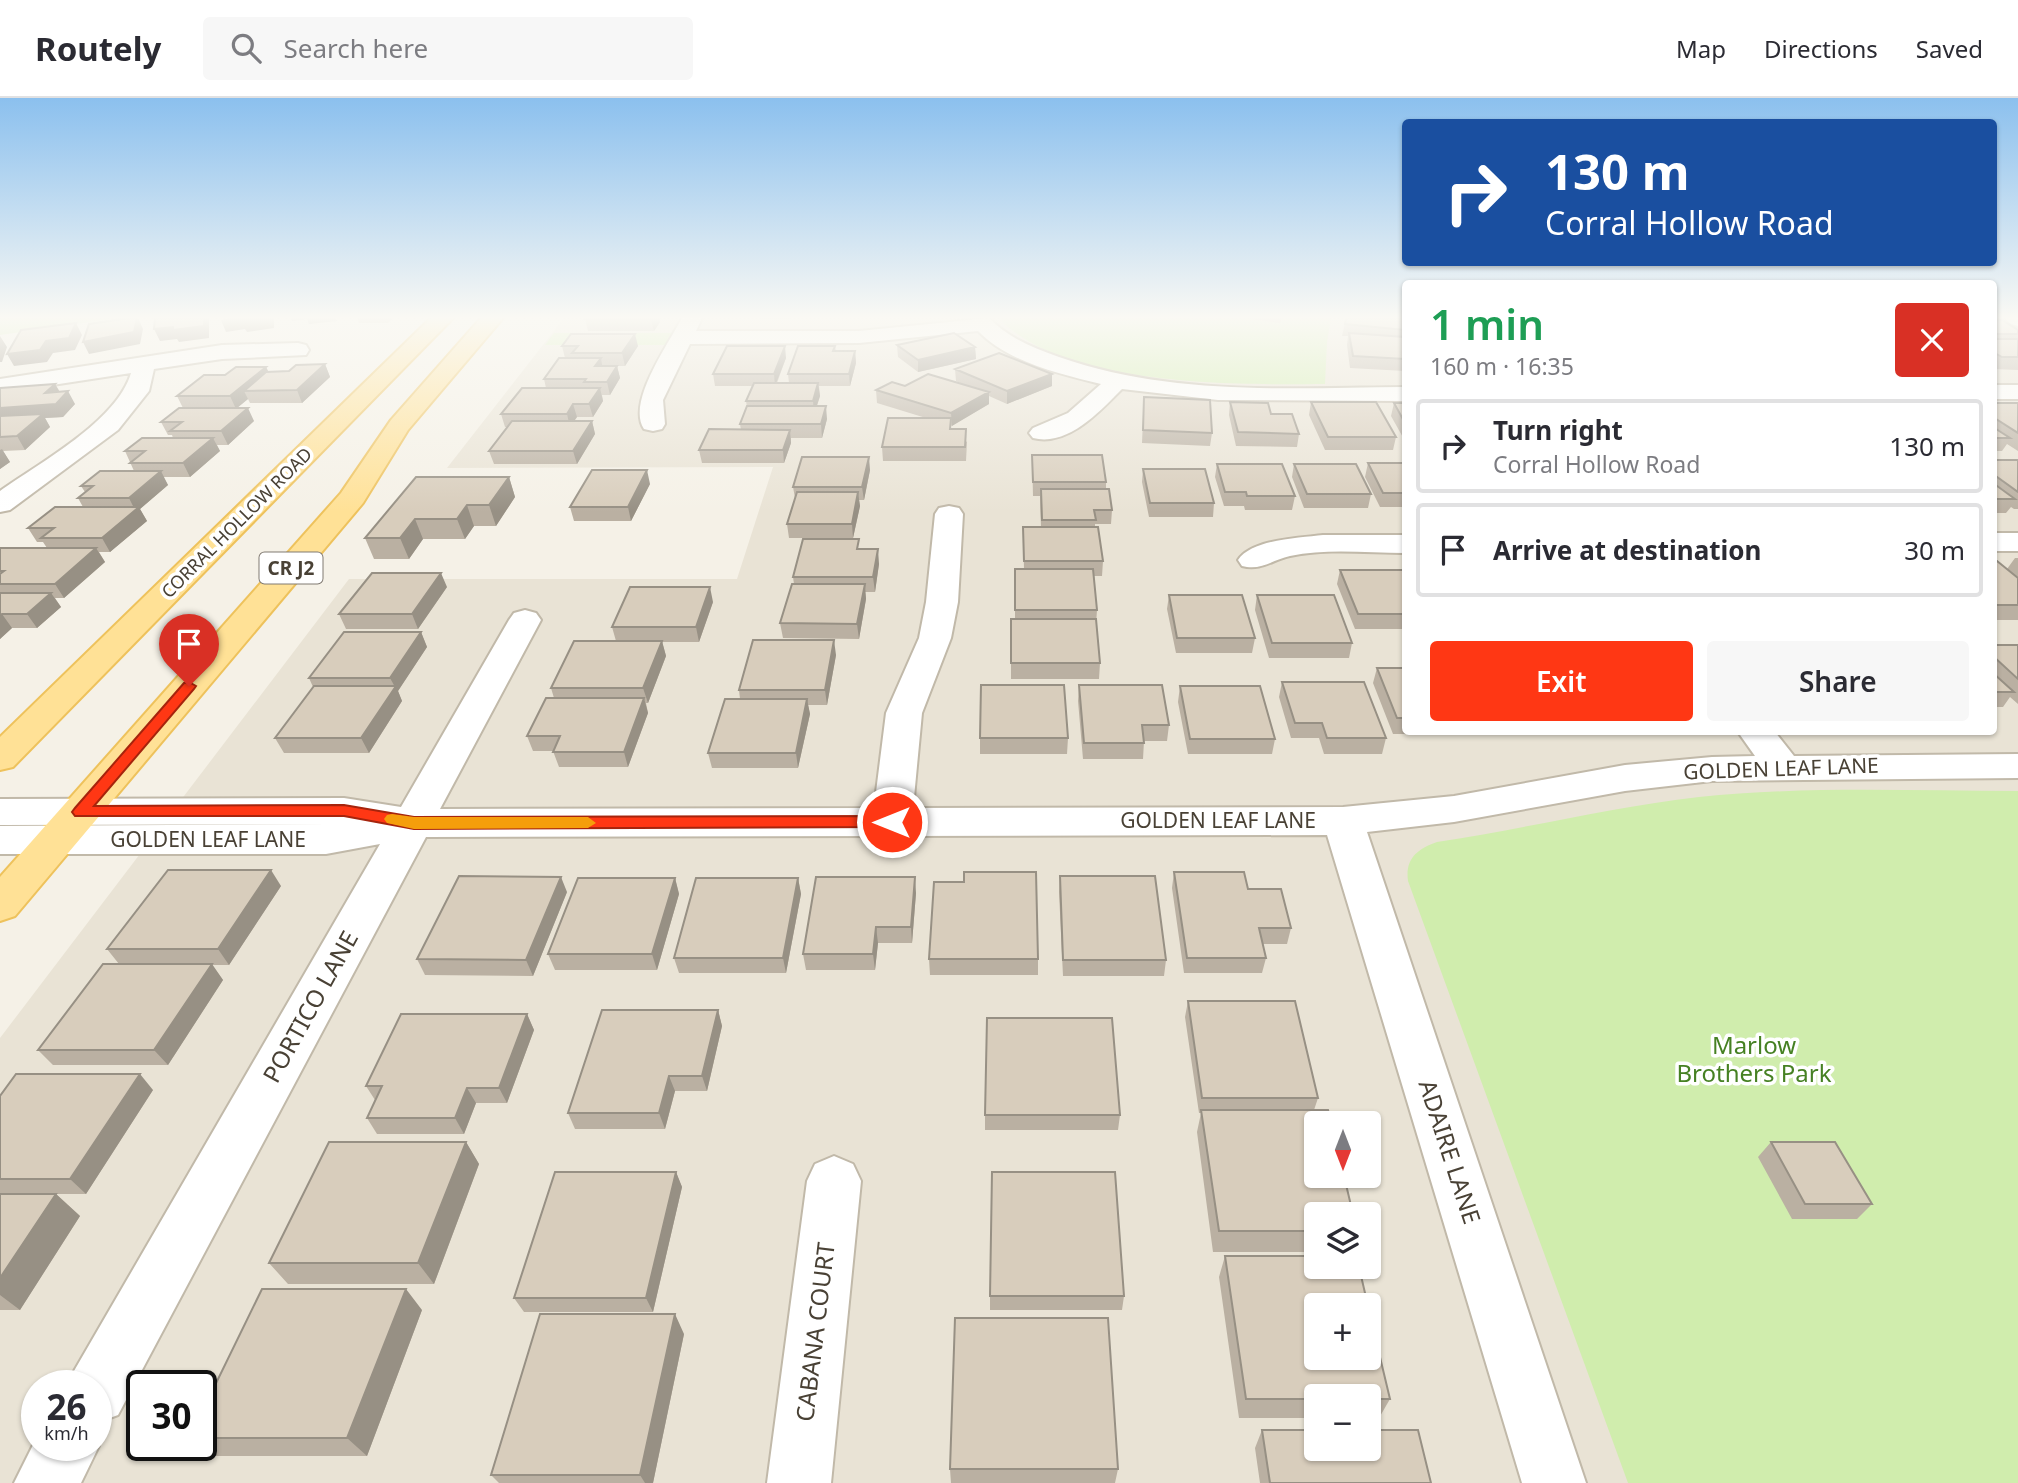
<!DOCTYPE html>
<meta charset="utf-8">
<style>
body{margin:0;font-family:"Noto Sans",sans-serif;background:#f7f7f7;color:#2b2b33;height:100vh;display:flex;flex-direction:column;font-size:26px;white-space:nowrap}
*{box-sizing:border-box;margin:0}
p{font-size:23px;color:#7c7c81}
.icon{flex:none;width:38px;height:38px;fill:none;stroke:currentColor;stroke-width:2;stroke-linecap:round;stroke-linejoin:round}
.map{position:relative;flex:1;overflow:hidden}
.sheet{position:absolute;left:1402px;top:182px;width:595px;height:455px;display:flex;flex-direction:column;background:#fff;border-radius:7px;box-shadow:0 2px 5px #0004}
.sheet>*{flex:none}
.top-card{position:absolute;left:1402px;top:21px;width:595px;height:147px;border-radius:7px;box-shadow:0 2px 5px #0004;background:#1a4fa0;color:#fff;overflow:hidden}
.needle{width:46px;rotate:180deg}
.fabs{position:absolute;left:1304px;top:1013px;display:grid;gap:14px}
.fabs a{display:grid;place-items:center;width:77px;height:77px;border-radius:7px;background:#fff;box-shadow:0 2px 5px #0004;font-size:35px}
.speed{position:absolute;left:21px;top:1272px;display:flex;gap:14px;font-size:35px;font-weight:700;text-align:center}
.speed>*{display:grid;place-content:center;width:91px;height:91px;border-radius:50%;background:#fff;box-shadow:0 2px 5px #0004;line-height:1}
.speed small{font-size:18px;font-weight:400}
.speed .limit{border:4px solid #111;border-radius:10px;background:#fff;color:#111}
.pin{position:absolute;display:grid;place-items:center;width:60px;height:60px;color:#fff;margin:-72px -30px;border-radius:50% 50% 50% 0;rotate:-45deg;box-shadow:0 0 7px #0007}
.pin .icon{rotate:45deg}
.me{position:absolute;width:77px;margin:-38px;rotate:270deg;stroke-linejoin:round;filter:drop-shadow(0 0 5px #0008)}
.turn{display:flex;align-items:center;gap:24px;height:147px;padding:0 28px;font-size:32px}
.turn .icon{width:91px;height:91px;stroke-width:2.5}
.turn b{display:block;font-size:49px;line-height:60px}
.round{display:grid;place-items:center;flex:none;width:74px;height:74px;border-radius:7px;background:#f7f7f7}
.summary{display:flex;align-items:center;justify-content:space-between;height:119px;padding:0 28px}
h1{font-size:42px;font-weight:600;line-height:52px;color:#1e9e55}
.action{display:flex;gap:14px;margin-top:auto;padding:14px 28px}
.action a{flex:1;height:80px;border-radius:7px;background:#ff3714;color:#fff;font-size:28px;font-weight:600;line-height:80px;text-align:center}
.action a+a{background:#f7f7f7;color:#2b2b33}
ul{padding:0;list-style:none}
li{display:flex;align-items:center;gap:21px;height:94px;margin:0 14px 10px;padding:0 14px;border:4px solid #e1e1e2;border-radius:7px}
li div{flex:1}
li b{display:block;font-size:26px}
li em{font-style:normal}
header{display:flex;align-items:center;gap:42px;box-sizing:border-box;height:98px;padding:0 35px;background:#fff;border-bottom:2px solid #e1e1e2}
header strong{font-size:33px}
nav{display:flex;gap:38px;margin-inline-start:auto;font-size:24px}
.search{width:490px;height:63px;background:#f7f7f7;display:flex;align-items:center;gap:18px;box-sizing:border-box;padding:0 24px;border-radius:7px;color:#7c7c81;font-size:26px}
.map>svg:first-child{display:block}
.residential{fill:#e9e3d5;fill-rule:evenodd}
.green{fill:#d0edad}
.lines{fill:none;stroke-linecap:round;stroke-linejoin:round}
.minor-casing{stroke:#c1b9a9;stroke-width:4}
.major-casing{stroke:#eec25c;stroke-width:4}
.minor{fill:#fff;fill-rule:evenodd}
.major{fill:#ffe196;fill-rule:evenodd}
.wall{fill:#bab0a2}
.shaded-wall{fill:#979084}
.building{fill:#d8cdbc;stroke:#979084;stroke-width:2}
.route{fill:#ff3714;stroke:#a6240d;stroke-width:2}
.slow{fill:#f59e0b}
.labels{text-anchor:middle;stroke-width:7;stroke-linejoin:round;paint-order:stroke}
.far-street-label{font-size:18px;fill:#494135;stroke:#fff}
.shield{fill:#fff;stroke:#807a72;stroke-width:2}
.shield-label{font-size:19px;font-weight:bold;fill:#494135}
.street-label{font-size:21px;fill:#494135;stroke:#fff}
.near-street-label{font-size:24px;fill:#494135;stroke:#fff}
.near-park-label{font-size:24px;fill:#468123;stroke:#fff}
</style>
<header>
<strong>Routely</strong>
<div class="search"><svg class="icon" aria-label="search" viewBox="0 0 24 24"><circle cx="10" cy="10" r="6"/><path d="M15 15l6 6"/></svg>Search here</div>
<nav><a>Map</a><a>Directions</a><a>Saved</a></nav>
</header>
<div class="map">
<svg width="2018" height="1385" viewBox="0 0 2018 1385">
<rect width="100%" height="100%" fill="#f5f1e7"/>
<path class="residential" d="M564 220H1405V634H1993V220H2018V1385H0V940L349 481H737L773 369 447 370ZM1316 1026H1368V1078H1316ZM1316 1116H1368V1169H1316ZM1316 1208H1368V1260H1316ZM37 1288H96V1348H37ZM142 1288H201V1348H142ZM1316 1298H1368V1351H1316Z"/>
<path class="green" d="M0 220H118L0 237Z
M999 220H1331L1327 244 1325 286C1237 287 1062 289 999 220Z
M554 235H676L669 247H545Z
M2018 693V1385H1628L1408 783C1405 761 1417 751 1437 744 1525 731 1611 709 1699 699 1804 688 1912 693 2018 693Z"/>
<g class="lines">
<g class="minor-casing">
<path id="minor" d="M682 220H702L696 233H859L989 220C1008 240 1034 250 1059 259 1170 298 1289 290 1405 289V303L1218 302 1122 291C1100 313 1068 349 1033 340L1029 335 1033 330 1068 315 1101 286C1060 276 1008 264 978 233L859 245 690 246 663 302 665 326 662 331 653 333 644 331C626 305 669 245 682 220Z
M2005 220H2018V228L2011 226Z
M298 245 306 247 309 252 306 257 222 261 154 271 149 293 118 332 10 412 0 414V393C41 364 117 323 131 275L0 295V281L222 247Z
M1993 287H2018V301H1993Z
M949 408 959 410 963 416 958 504 951 540 922 615 913 710 1343 709 1454 698 1625 667 1712 659 1755 658 1738 634H1775L1794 658 2018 656V680L1712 683 1625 693 1454 724 1367 734 1586 1385H1522L1327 737 426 739 118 1317 96 1325V1288H68L74 1273 380 746 326 756H0V728L334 726 0 727V701L344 700 401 709 509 522 514 515 525 512 536 515 541 522 440 711 874 710 886 615 919 540 926 504 935 416 939 410Z
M1993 435H2018V453H1993Z
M1323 437H1405V455C1368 455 1327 450 1290 458 1272 462 1261 473 1242 468L1238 462C1252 441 1300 440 1323 437Z
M834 1058 853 1066 861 1083 831 1385H767L807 1083 815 1066Z
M37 1339V1348H96V1342L99 1348 81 1385H14Z"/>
</g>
<g class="major-casing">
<path id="major" d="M431 220H453L13 669 0 672V639Z
M481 220H503L408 332 363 405 15 818 0 823V779L341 395 391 322Z"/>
</g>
<use href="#minor" class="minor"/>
<use href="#major" class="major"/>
</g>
<path class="wall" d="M357 220H393L388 225H359Z
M659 220 660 224 654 233H588L585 221Z
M761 220H791V221H761Z
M1243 220H1282L1280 225Z
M1346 220H1405V273L1350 270 1347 247 1348 238H1342Z
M1993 222 2018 232V272L1993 271Z
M897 247 975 249 976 261 918 274 898 259Z
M562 248H638L625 268H602H617L620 280 610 297H602L603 303 593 319H577L574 323H592L595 336 577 366H494L489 353 507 329H505L501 316 546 290 544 281 573 260H565Z
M835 248 836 253H855L856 265 850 288H819L820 298 817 308 827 321 822 340H791V345L784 365H702L699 352 741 332 740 326 747 309 746 303 752 288H715L713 276 786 260 777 285H789L788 276Z
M325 266 330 279 302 305H250L248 301 236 310 254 323 228 347H217L220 353 190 379H163L168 387 140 411 147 423 110 454H99L105 464 64 500H55L61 509 37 530H12L0 541V450H47L43 444H37L28 430 83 409 78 400 85 394 81 388 134 373 125 353 173 340 172 337H168L161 324 183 310 177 298 225 277 266 269 268 273H289Z
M955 271 1052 276V288L1007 306 989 298V306L951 328V331L967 344 966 363H883L882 349 926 320 877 305 876 292 905 288 960 285 956 283Z
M55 286 60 294 75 306 63 319 45 320 50 329 25 352 3 353 10 364 0 371V290Z
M1144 299 1212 335 1210 348 1142 345Z
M1230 304 1271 316 1299 336 1297 349 1236 348 1229 317Z
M1311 304 1396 339 1393 352H1325L1309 317Z
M1394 305H1405V343L1391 318Z
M1993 305H2018V353L2007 346 2002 353H1993Z
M1032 357 1106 384V391L1112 412 1111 426H1095V429L1103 463 1102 478H1094L1097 512 1096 527 1100 565 1099 581H1011V521H1015V471H1024L1023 429H1041L1040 398H1033Z
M1993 362H2018V411H2014L2011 409 2006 415H1993Z
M1368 365H1405V409H1380L1365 379Z
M1217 366 1295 398 1292 412H1245L1244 408H1224L1215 379Z
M1294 366 1371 396 1368 410H1304L1292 379Z
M1143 371 1214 405 1213 419H1149L1142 384Z
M870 372 864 402H859L860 408 853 440H789L787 426 795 400 793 389Z
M509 379 515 399 496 428H474L465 441H423L409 461H374L365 440Z
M650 386 631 423H574L570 409Z
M860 451 879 466 875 494H865L866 501 859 541 783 540 780 525 794 486 793 479Z
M2015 460H2018V522H1993V463L2007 471Z
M1340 472H1405V531H1355L1337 486Z
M447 489 418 531H346L339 516Z
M1169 497 1255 540 1252 555H1176L1167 511Z
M1257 497 1352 545 1349 560H1269L1255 512Z
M713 504 699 544H662L666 558 648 605H646L648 615 628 669H559L553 653H533L527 638 554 600 551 590 616 543 612 529Z
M421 534 427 549 398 593 402 603 369 655H284L275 640 313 589 309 580Z
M1993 547H2018V606L2010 599 2003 609H1993Z
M836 557 827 607H808L810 616 798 670H712L708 655 740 601 739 592Z
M1377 570H1405V634H1477L1476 636H1393L1373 585Z
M1282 584 1386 640 1382 656H1324L1319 640H1291L1279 599Z
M1079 587 1169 627 1167 643H1144L1143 661H1083L1078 603Z
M1180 588 1275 641 1272 656H1188L1178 604Z
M980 640H1068L1067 656H980Z
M1174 774 1248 791 1291 830 1287 846H1263L1266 860 1262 875H1184L1172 790Z
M1060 778 1166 862 1164 878H1063L1059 794Z
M675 780 679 796 657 872H555L548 856Z
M798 780 801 796 786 875H679L674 860Z
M281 788 229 867H212L223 882 168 967H53L38 952 119 866 107 851Z
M567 794 533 878 425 877 417 861Z
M916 795 912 845H878L875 872H806L803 856Z
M929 861H1038V877H930Z
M1188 903 1318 1000 1314 1012 1316 1154H1213L1197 1034 1201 1015H1199L1185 919Z
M718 912 722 928 707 993H675L665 1031H575L568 1015Z
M527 916 534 932 507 1005H476L464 1036H377L367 1020 375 1002 366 988Z
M153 992 86 1096H0V998Z
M985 1017H1120L1118 1032H985Z
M466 1044 479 1066 434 1186H288L269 1165Z
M1771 1044 1872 1106 1857 1121H1792L1758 1059Z
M676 1074 682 1089 653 1214H524L514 1200Z
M0 1096H56L80 1118 20 1212H0Z
M1225 1158 1390 1301 1379 1320H1368V1298H1316V1320H1239L1219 1179Z
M990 1198H1124L1122 1212H990Z
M422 1212 367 1358H213L200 1348H201V1316Z
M684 1236 653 1385H499L491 1377Z
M1262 1332 1431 1385H1260L1255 1350Z
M950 1371H1118L1115 1385H951Z"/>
<path class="shaded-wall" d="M138 220 143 231 140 246 89 256 83 244Z
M204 220 209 221V240L179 244 177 241 160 243 154 231Z
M233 220H274V230L247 234 245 231 226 234 221 222Z
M291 220H336L337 223 309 226 307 221 292 223Z
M652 220H659L660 224 654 233 651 221Z
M76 225 82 237 75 252 53 255 47 264 14 268 7 256 46 243Z
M635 236 638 248 625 268 622 255Z
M0 238 7 249 2 264H0Z
M785 248 786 260 775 288 774 276Z
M975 249 976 261 918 274V262Z
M855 253 856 265 850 288 849 276Z
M601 260 603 273 595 268Z
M325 266 330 279 302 305 297 292Z
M617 268 620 280 610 297 607 284Z
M266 269 272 281 244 293 248 301 236 311 230 298Z
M1052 276V288L1007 306V293Z
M818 285 820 298 814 316 813 303Z
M55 286 62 298 68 293 75 306 63 319 45 320 50 329 25 352 17 338 0 324V310L45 295Z
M600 290 603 303 593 319 589 306Z
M989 294V306L952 328 951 315Z
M573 306 577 319 570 329 567 316Z
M826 308 827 321 822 340 821 326Z
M248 310 254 323 228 347 221 333Z
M592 323 595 336 577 366 573 353Z
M790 332 791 345 784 365 783 352Z
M213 340 220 353 190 379 183 365Z
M2 351 10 364 0 371V352Z
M869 359 870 372 864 402 862 389Z
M647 372 650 386 631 423 628 409Z
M161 373 168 387 140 411 147 423 110 454 102 440 135 412 129 400Z
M509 379 515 399 496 428 489 407Z
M858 394 860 408 853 440 852 426Z
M467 407 474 428 465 441 457 421Z
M415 421 423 441 409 461 400 440Z
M96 450 105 464 64 500 55 486Z
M878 451 879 466 875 494 873 479Z
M441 475 447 489 418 531 412 516Z
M865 486 866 501 859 541 857 526Z
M710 489 713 504 699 544 696 529Z
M51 495 61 509 37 530 27 516Z
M2 516 12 530 0 541V517Z
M421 534 427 549 398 593 402 603 369 655 361 640 395 589 390 580Z
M834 542 836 557 827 607 825 592Z
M662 543 666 558 648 605 643 590Z
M644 600 648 615 628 669 624 654Z
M807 601 810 616 798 670 796 655Z
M271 772 281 788 229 867 218 851Z
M561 779 567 794 533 878 526 862Z
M915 779 916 795 912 845 911 829Z
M675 780 679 796 657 872 652 856Z
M798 780 801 796 786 875 783 860Z
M876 829 878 845 875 872 873 856Z
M212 866 223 882 168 967 154 952Z
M718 912 722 928 707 993 702 978Z
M527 916 534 932 507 1005 499 990Z
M140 976 153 992 86 1096 70 1081Z
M669 978 675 993 665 1031 659 1015Z
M467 990 476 1005 464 1036 455 1020Z
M466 1044 479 1066 434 1186 418 1165Z
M676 1074 682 1089 653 1214 646 1200Z
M56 1096 80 1118 20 1212 0 1197V1180Z
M406 1191 422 1212 367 1358 347 1340Z
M675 1216 684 1236 653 1385H645L640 1377Z"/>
<path class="building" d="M129 220H137L134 234 83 244 89 226Z
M155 220H204V228L173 232V229L154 231Z
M242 220H257L242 222Z
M586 220H652L651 221H585Z
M1346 220H1405V232L1345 226Z
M1993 222H2002L2018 232V236H1993Z
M76 225 69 240 46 243 40 252 7 256 21 232Z
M954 235 975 249 918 262 897 247Z
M1349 235 1405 239V261L1353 258Z
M571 236H635L622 255H572L578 248H562Z
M1993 241H2018V259H2002L1993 254Z
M727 248H785L774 276H713Z
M798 248H835L833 253H855L849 276H788Z
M999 255 1052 276 1007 293 955 271Z
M559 260H601L595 268H617L607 284H584L586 281H544Z
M325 266 297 292 244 293 266 274 289 273 296 267Z
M236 269H266L230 298H177L204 277H225Z
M928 276 989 294 951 315 876 292 892 284 905 288Z
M754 285H818L813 303H746Z
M55 286 45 295 68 293 56 306 0 310V290Z
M522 290H600L589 306H573L567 316H501Z
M1144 299 1210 302 1212 335 1143 332Z
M1230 304 1268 305 1271 316H1292L1299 336 1238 334Z
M1311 304H1376L1396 339H1328Z
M1394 305H1405V325Z
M1993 305H2018V335L1993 319Z
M747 308H826L821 326H740Z
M179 310H248L221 333H170L182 324H161Z
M43 316 17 338 0 339V318Z
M888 320H951L950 331H966L965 349H882Z
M512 323H592L573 353H489Z
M1993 329 2010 340H1993Z
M709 331 790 332 783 352H699Z
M142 340H213L183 365H130L145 353H125Z
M1032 357H1102L1106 384H1033Z
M802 359H869L862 389H793Z
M1993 362H2018V394L1993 376Z
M1368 365H1405V395H1383Z
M1217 366H1282L1295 398H1247L1246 394H1225Z
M1294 366H1356L1371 396H1307Z
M1143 371H1205L1214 405H1150Z
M592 372H647L628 409H570Z
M100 373H161L129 400H78L93 388H81Z
M416 379H509L489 407H467L457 421H415L400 440H365Z
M1993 385 2015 401H1993Z
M1041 391H1109L1112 412H1094L1096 422H1042Z
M797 394H858L852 426H787Z
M55 409H139L102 440H41L54 430H28Z
M1023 429H1098L1103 463H1024Z
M803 441H859L857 451H878L873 479H793Z
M0 450H96L55 486H0V476L4 473H0Z
M1993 463H1997L2018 480V507H1996L1993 505Z
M1015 471H1093L1097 512H1015Z
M1340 472H1405V516H1358Z
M372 475H441L412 516H339Z
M792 486H865L857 526 780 525Z
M630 489H710L696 529H612Z
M0 495H51L27 516H2L0 517Z
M1169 497H1242L1255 540H1177Z
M1257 497H1334L1352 545H1272Z
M1011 521H1096L1100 565H1011Z
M344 534H421L390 580H309Z
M753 542H834L825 592H739Z
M574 543H662L643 590H551Z
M1993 547H2018V581L1993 558Z
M1377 570H1405V620H1397Z
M1993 575 2014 594H1993Z
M1282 584H1364L1386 640H1327L1322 625H1295Z
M981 587H1064L1068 640H980Z
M1079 587H1162L1169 627H1142L1144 645H1084Z
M314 588H396L361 640H275Z
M1180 588H1260L1275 641H1190Z
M546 600H644L624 654H553L560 638H527Z
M725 601H807L796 655H708Z
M168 772H271L218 851H107Z
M964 774H1036L1038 861H929L934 784H964Z
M1174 774H1244L1248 791H1281L1291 830H1259L1266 860H1187Z
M459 778 561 779 526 862 417 861Z
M1060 778H1155L1166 862H1063Z
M816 779H915L911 829H876L873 856H803Z
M578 780H675L652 856H548Z
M696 780H798L783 860H674Z
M103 866H212L154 952H38Z
M1188 903H1295L1318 1000H1202Z
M602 912H718L702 978H669L659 1015H568Z
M401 916H527L499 990H467L455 1020H367L382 988H366Z
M987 920H1112L1120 1017H985Z
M16 976H140L70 1081H0V998Z
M1201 1012H1328L1332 1026H1316V1078H1344L1353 1116H1316V1133H1219Z
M329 1044H466L418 1165H269Z
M1771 1044H1835L1872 1106H1805Z
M555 1074H676L646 1200H514Z
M992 1074H1115L1124 1198H990Z
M0 1096H56L0 1180Z
M1225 1158H1316V1169H1359L1368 1208H1316V1260H1368V1209L1390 1301H1368V1298H1316V1301H1246Z
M262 1191H406L347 1340H201V1316Z
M540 1216H675L640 1377H491Z
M955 1220H1108L1118 1371H950Z
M1262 1332H1316V1351H1368V1332H1418L1431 1385H1270Z"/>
<linearGradient id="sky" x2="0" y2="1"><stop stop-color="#8bc0ee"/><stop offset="0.53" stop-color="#faf9f4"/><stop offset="1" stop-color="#faf9f4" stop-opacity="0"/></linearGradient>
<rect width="2018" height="414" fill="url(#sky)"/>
<path class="route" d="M189 584 196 588 194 591 94 708 344 707 414 719 892 718 900 724 892 729 414 731 344 718H75L72 714 75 710 184 585Z"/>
<path class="slow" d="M392 716 414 719H588L596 725 588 730 414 731 387 725 384 721 387 717Z"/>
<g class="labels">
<g class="far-street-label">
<text transform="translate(237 425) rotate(-45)" y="6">CORRAL HOLLOW ROAD</text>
</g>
<rect class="shield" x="259.5" y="454.5" width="63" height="31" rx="5"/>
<g class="shield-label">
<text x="291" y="477">CR J2</text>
</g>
<g class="street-label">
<text transform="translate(1781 671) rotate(-2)" y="7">GOLDEN LEAF LANE</text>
<text x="1218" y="730">GOLDEN LEAF LANE</text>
<text x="208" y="749">GOLDEN LEAF LANE</text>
</g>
<g class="near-street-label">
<text transform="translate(311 909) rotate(-61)" y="8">PORTICO LANE</text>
<text transform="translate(1449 1054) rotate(72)" y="8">ADAIRE LANE</text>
<text transform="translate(816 1234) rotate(-83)" y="8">CABANA COURT</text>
</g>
<g class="near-park-label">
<text x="1754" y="956">Marlow<tspan x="1754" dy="28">Brothers Park</tspan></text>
</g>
</g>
</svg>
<div class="fabs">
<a><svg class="needle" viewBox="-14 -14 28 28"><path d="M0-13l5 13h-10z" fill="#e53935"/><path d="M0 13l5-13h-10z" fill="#7c7c81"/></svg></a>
<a><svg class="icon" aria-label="layers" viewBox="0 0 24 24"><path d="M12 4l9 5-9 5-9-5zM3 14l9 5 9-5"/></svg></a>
<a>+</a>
<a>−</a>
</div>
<div class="speed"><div>26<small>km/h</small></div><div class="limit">30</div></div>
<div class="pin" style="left:189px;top:588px;background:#d93025"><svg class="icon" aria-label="arrive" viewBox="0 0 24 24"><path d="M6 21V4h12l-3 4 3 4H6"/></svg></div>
<svg class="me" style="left:892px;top:724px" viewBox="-20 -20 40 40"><circle r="17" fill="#ff3714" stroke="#fff" stroke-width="3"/><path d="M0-11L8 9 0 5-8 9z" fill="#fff"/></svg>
<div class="top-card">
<div class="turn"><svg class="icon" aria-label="right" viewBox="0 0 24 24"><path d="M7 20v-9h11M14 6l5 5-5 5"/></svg><div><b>130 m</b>Corral Hollow Road</div></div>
</div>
<section class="sheet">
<div class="summary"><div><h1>1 min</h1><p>160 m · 16:35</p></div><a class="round" style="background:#d93025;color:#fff"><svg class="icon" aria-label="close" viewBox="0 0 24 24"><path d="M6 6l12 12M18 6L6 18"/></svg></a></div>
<ul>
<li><svg class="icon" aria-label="right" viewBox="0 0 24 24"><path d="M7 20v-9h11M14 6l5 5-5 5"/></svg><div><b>Turn right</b><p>Corral Hollow Road</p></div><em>130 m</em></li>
<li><svg class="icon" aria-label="arrive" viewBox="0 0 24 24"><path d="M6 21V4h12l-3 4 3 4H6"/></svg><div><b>Arrive at destination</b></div><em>30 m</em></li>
</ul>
<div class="action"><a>Exit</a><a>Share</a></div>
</section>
</div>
